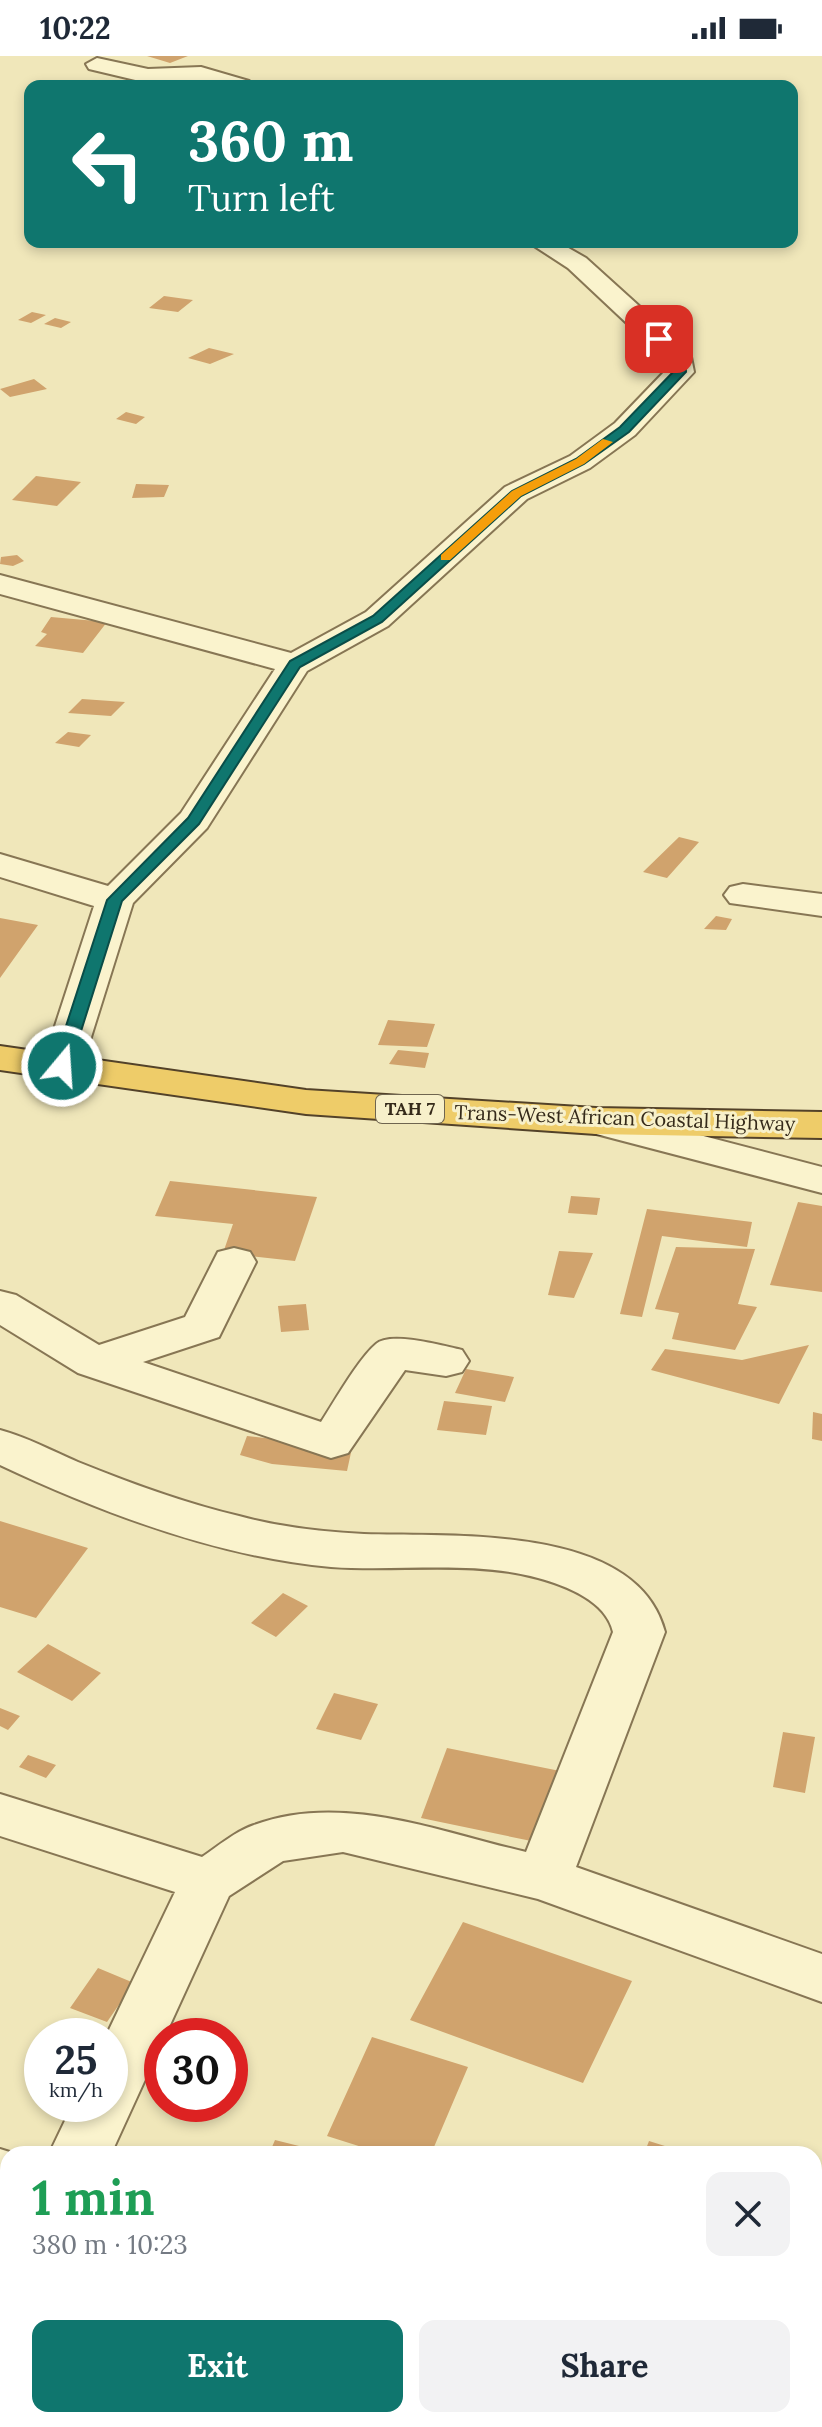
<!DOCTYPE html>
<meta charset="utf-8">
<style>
body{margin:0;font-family:Lora,serif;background:#f2f2f3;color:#1f2937;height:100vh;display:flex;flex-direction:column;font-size:30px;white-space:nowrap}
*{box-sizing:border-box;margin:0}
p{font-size:26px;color:#747a83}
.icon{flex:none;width:44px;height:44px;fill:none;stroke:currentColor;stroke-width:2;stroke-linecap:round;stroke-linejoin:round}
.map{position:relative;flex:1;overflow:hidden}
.side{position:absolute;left:0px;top:2090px;width:822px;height:282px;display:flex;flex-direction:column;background:#fff;border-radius:24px 24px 0 0;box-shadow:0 4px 12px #0003}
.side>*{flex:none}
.banner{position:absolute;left:24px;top:24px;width:774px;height:168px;border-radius:16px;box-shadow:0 4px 12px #0003;background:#0f766e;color:#fff;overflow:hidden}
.speed{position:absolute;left:24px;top:1962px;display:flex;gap:16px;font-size:40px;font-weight:700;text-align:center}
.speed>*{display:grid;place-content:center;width:104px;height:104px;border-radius:50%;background:#fff;box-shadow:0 4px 12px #0003;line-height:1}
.speed small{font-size:20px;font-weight:400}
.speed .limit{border:12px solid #d22;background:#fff;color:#111}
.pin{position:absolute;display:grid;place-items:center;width:68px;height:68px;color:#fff;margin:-34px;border-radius:16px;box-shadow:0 4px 12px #0006}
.me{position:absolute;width:88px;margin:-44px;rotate:18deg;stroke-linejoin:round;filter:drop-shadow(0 0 6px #0008)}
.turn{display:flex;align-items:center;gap:28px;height:168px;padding:0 32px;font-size:36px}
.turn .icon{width:104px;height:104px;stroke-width:2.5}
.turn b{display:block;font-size:56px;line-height:68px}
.round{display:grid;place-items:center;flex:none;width:84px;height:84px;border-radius:16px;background:#f2f2f3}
.headline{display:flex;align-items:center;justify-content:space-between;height:136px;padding:0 32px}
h1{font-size:48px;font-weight:700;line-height:60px;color:#1e9e55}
.cta{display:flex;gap:16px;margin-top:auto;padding:16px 32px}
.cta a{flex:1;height:92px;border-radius:16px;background:#0f766e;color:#fff;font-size:32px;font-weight:700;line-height:92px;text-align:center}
.cta a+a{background:#f2f2f3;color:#1f2937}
.status{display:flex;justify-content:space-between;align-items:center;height:56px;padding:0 40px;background:#fff;direction:ltr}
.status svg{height:22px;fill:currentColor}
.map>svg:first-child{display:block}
.building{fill:#d0a36d}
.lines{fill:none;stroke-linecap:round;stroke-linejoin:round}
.minor-casing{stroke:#877654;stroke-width:4}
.trunk-casing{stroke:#534229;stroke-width:4}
.minor{fill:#faf3cd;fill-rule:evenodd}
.trunk{fill:#eecc69;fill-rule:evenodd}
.route{fill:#0f766e;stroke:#0a4d48;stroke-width:2}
.slow{fill:#f59e0b}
.labels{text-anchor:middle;stroke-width:6;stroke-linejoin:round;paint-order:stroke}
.shield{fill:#f7f0ca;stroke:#6f654f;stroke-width:2}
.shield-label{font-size:18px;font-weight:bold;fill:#352a1a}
.street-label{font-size:20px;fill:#352a1a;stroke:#f7f0ca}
</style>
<div class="status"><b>10:22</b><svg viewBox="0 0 49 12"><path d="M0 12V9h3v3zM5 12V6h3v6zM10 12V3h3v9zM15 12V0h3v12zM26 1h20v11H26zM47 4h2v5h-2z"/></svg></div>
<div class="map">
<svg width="822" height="2371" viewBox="0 0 822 2371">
<rect width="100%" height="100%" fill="#f0e7ba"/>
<path class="building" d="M147 0H188L170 7Z
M164 240 193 244 178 256 149 252Z
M32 256 46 259 31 267 18 264Z
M55 262 71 266 61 272 44 268Z
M209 292 234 298 210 308 188 302Z
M34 323 47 333 10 341 0 333Z
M126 356 145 361 136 368 116 363Z
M36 420 81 426 57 450 12 444Z
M136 428 169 429 164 441 132 442Z
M17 499 24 505 13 510 0 508 1 501Z
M51 561 107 566 83 597 35 590 47 578 41 576Z
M82 643 125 646 111 660 68 657Z
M68 676 91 679 79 691 55 687Z
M679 781 699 786 667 822 643 816Z
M716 860 732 863 726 874 704 873Z
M0 862 38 869 0 922Z
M388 964 435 968 427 991 378 989Z
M398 994 429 997 425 1012 389 1008Z
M170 1125 317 1141 295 1205 223 1197 233 1168 155 1160Z
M571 1140 600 1142 597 1159 568 1157Z
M798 1146 822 1150V1236L770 1229Z
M647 1153 752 1166 747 1191 662 1180 642 1261 620 1258Z
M676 1191 755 1193 738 1248 757 1251 735 1294 672 1283 679 1257 655 1253Z
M559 1195 593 1197 574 1242 548 1239Z
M306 1248 309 1274 281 1276 278 1250Z
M809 1289 779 1348 651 1314 665 1293 742 1304Z
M466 1313 514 1321 505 1346 455 1337Z
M444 1345 492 1350 486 1379 437 1374Z
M813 1356 822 1358V1385L812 1383Z
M247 1380 352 1392 347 1415 272 1408 240 1399Z
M0 1465 88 1492 36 1562 0 1551Z
M283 1537 308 1550 276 1581 251 1567Z
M48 1588 101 1617 72 1645 17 1616Z
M334 1637 378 1648 361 1684 316 1673Z
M0 1652 20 1660 8 1674 0 1670Z
M783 1676 815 1681 805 1737 773 1731Z
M447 1692 565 1716 541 1787 421 1762Z
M28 1699 56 1709 46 1722 19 1711Z
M463 1866 632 1925 583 2027 410 1964Z
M98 1912 134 1927 107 1966 70 1952Z
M372 1981 468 2011 431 2098H384L327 2080Z
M275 2084 327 2097V2098H269Z
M649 2085 687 2097V2098H644Z"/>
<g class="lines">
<g class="minor-casing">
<path id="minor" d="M97 2 148 13 201 11 249 25 252 30H218L200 25 148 27 89 13 86 8Z
M528 186H558L586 202 690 296 694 316 635 379 590 412 527 443 388 570 307 615 207 772 133 847 82 1010 76 1019 62 1022 48 1019 42 1010 94 850 0 821V798L108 830 181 757 275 613 0 538V519L291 597 366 556 505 431 570 400 615 367 666 314V304L568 212Z
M743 828 822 838V860L730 847 724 839 730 831Z
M596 1052 822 1111V1137L581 1074 575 1065 581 1056Z
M234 1192 250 1196 256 1206 219 1281 143 1306 321 1366C334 1346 359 1302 376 1288 390 1275 444 1290 462 1294L469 1305 462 1316 446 1320 405 1314 348 1397 331 1402 78 1317 0 1269V1235L16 1239 99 1289 185 1261 218 1196Z
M0 1374C27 1381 52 1395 78 1406 130 1427 184 1447 239 1460 280 1471 322 1476 364 1478 452 1481 637 1467 665 1576L576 1811 822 1898V1946L538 1843 343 1796 283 1805 229 1840 111 2098H49L73 2048H110V1980H106L175 1836 0 1780V1738L202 1801C218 1790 236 1775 254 1769 342 1736 440 1776 526 1796L613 1576C606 1545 567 1530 538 1522 473 1504 398 1516 331 1511 218 1501 102 1457 0 1409Z
M0 2093 16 2098H8V2149L0 2147Z
M277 2364H343L346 2371H280Z"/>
</g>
<g class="trunk-casing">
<path id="trunk" d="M0 990 306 1034 596 1052 822 1056V1082L596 1078 306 1058 0 1014Z"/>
</g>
<use href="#minor" class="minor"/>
<use href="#trunk" class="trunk"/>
</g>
<path class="route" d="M655 281H663L685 302 686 316 629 376 584 408 521 440 382 566 300 611 199 768 122 845 70 1010 68 1014H56L53 1010 107 844 188 762 290 605 373 560 512 435 576 403 620 371 674 315V303L655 286Z"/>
<path class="slow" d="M603 383 613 386 584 408 521 440 450 504H441V499L512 435 576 403Z"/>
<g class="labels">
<rect class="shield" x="376" y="1039" width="68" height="28" rx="6"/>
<g class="shield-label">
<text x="410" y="1059">TAH 7</text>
</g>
<g class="street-label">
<text transform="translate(625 1062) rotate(2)" y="7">Trans-West African Coastal Highway</text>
</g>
</g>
</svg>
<div class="speed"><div>25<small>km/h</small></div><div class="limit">30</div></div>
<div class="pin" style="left:659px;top:283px;background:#d93025"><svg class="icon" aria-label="arrive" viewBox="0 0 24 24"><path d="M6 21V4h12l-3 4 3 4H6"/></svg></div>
<svg class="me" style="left:62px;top:1010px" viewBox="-20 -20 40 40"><circle r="17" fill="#0f766e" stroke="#fff" stroke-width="3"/><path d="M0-11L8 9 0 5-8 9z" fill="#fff"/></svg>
<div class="banner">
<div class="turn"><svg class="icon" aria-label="left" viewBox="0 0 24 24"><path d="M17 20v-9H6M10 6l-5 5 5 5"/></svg><div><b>360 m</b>Turn left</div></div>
</div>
<section class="side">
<div class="headline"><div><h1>1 min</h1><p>380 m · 10:23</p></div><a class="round"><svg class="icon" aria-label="close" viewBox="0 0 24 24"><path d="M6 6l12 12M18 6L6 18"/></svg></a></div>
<div class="cta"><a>Exit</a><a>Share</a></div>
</section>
</div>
